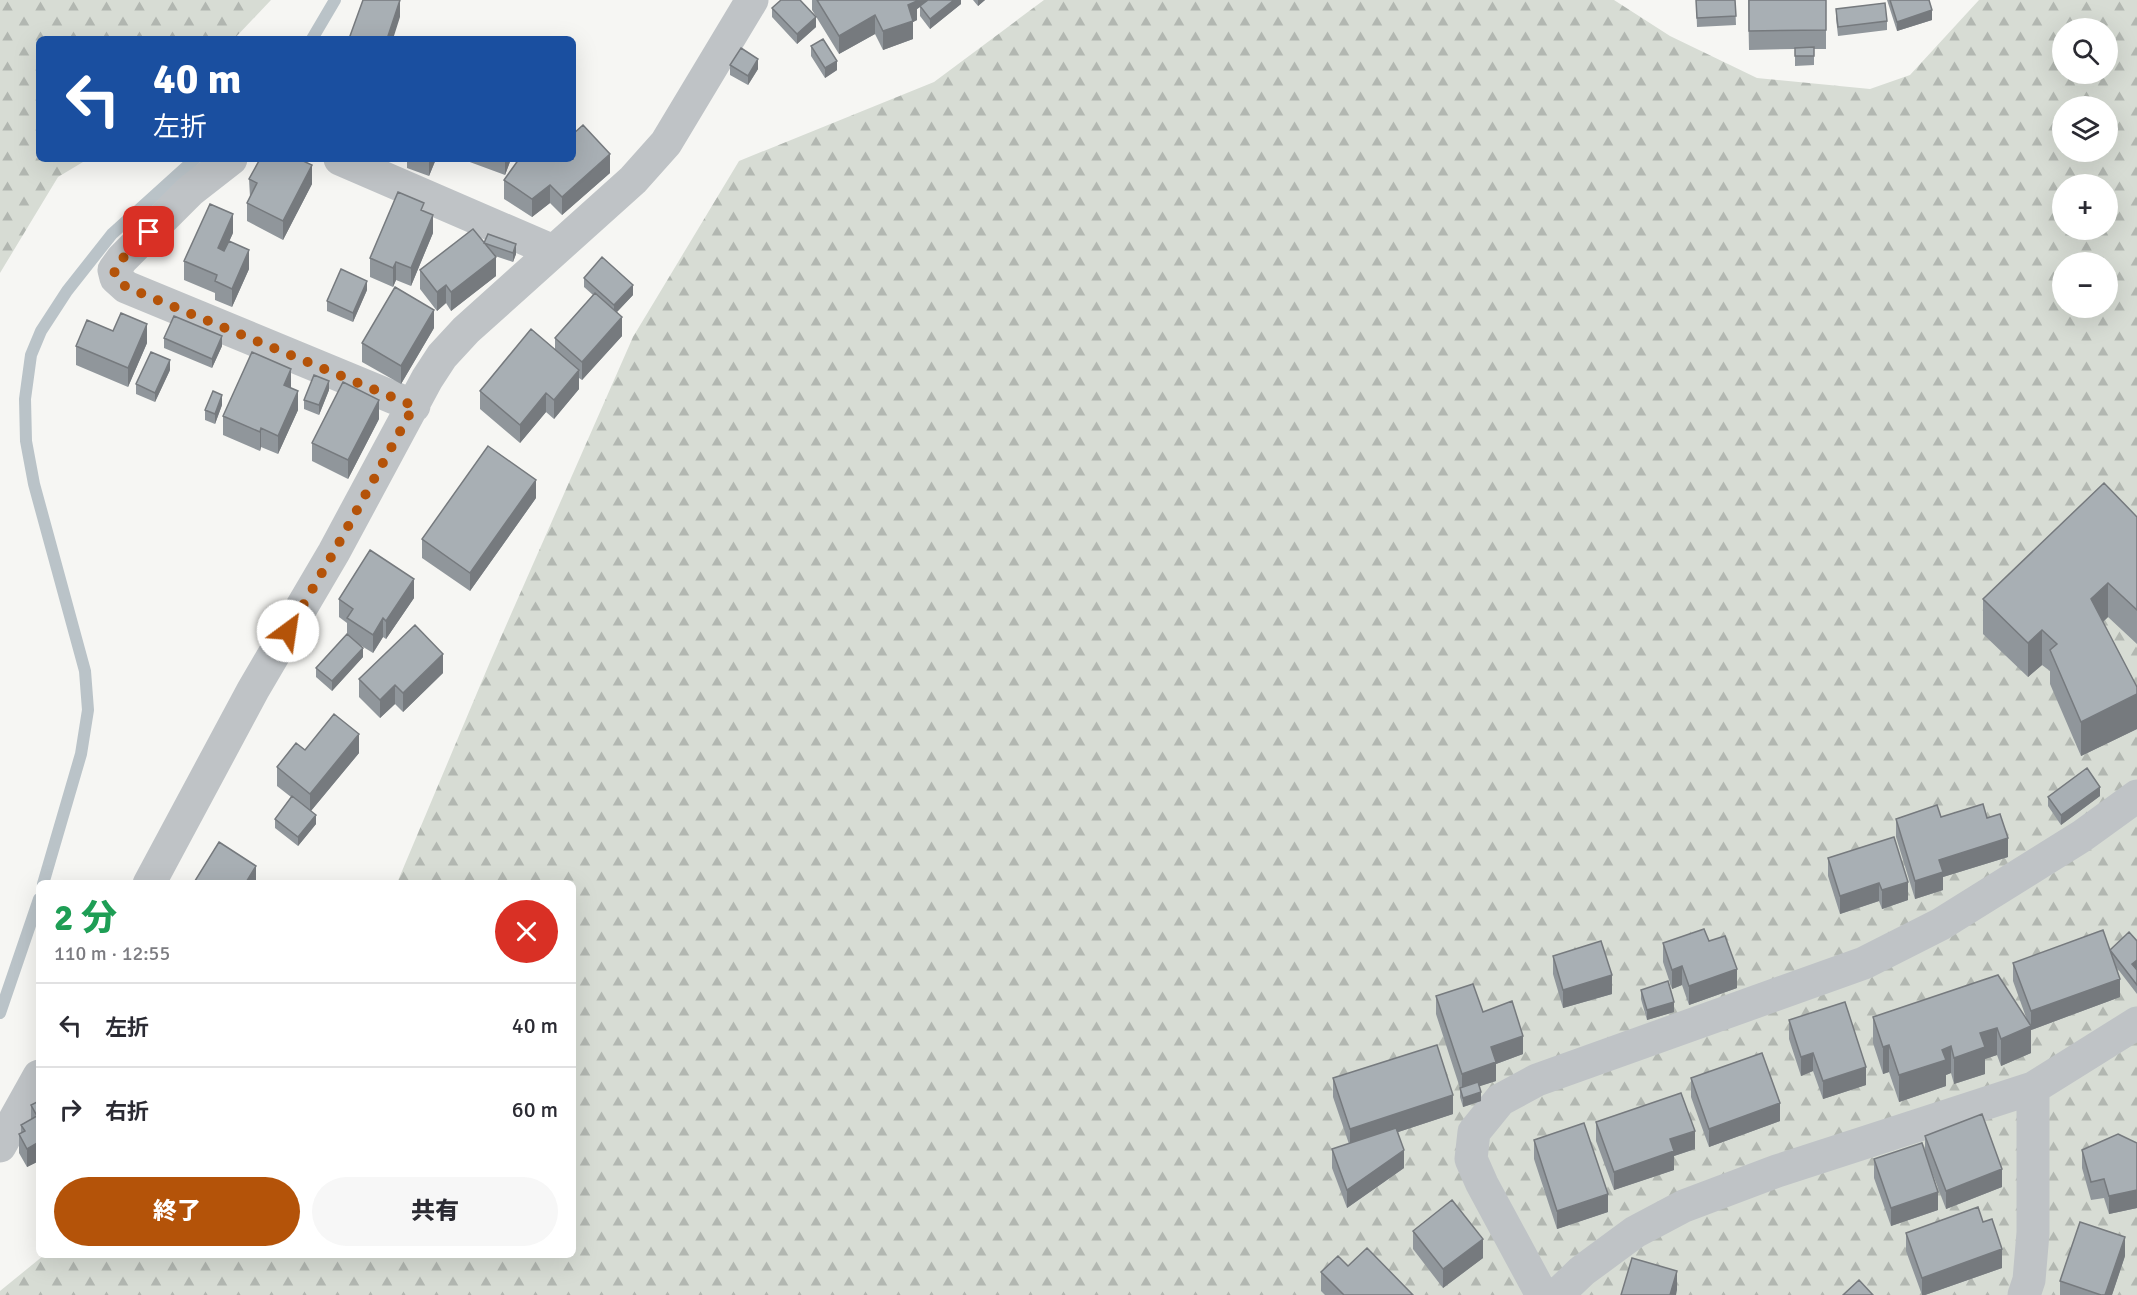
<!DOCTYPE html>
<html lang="ja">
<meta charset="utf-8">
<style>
body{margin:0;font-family:Signika,"Noto Sans JP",sans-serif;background:#f7f7f7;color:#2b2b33;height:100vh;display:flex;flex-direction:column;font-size:22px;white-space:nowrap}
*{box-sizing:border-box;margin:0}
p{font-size:20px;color:#7c7c81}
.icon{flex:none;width:33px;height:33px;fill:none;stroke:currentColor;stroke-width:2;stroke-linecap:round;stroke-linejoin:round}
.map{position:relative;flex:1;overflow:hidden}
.details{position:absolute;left:36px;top:880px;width:540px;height:378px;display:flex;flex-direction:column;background:#fff;border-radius:9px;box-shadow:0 6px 24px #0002}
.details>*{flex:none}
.hud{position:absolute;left:36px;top:36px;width:540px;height:126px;border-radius:9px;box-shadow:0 6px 24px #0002;background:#1a4fa0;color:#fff;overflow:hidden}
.tools{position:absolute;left:2052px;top:18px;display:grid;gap:12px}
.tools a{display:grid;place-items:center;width:66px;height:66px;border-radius:50%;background:#fff;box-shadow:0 6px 24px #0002;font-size:30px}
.pin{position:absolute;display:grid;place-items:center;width:51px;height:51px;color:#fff;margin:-26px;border-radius:12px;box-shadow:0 3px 9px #0006}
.me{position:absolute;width:66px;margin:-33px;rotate:31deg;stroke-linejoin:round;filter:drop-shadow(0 0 4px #0008)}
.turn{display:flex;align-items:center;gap:21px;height:126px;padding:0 18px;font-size:27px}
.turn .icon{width:78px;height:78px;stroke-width:2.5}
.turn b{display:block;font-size:42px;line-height:51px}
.round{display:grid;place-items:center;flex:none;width:63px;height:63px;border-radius:32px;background:#f7f7f7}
.summary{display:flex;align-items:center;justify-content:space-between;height:102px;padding:0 18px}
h1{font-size:36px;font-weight:800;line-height:45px;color:#1e9e55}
.primary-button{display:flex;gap:12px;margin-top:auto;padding:12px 18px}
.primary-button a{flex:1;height:69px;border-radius:36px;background:#b45309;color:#fff;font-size:24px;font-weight:800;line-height:69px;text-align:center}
.primary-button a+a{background:#f7f7f7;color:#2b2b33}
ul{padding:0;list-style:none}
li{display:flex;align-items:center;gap:18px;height:84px;padding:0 18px;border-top:2px solid #e1e1e2}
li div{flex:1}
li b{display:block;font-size:22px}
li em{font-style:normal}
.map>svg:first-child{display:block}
.forest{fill:url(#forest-firs);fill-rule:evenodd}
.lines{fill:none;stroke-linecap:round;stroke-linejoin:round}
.stream{stroke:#bac3c8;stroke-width:12}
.minor{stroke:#bfc3c6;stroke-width:33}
.wall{fill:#90969b}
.shaded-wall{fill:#767a7e}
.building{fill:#a8afb4;stroke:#767a7e;stroke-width:1.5}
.route{stroke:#b45309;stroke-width:10;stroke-dasharray:0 18}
</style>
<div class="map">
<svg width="2137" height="1295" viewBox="0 0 2137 1295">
<defs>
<pattern id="forest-firs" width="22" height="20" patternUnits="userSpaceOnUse" patternTransform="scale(1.5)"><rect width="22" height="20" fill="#d7dcd4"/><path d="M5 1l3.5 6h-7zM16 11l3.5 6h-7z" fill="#b2b7b1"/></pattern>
</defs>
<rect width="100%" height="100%" fill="#f6f6f3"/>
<path class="forest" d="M0 0H271L234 39H39V159H88L58 177 0 273Z
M1044 0H1614L1670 36 1757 78 1870 89 1910 75 1979 0H2137V1295H0V1291L43 1256H573V884L397 883 490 662 633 337 739 161 934 82ZM2062 28H2108V74H2062ZM2062 106H2108V152H2062ZM2062 184H2108V230H2062ZM2062 262H2108V308H2062Z"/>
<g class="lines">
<path class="stream" d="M312 39 335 0
M43 884 81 754 88 710 85 671 34 484 26 441 25 399 31 355 41 331 67 291 112 234 195 159
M0 1013 39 899"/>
<path class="minor" d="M231 159 190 191 122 259 114 270 116 278 126 287 414 406
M340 159 553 251
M149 884 253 690 334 552 427 379 442 356 466 330 633 180 666 143 752 0
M0 1146 39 1076
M1542 1295 1482 1184 1471 1159 1474 1132 1500 1100 1537 1080 1864 963 1941 924 2082 836 2137 796
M1557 1295 1582 1271 1635 1232 1684 1206 1777 1171 2033 1088 2137 1023
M2024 1295 2029 1280 2033 1233V1088"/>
</g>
<path class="wall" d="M812 0H961V4L930 29 920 16V7L917 9V20L913 22V39L883 50 875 34 839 54 812 10Z
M973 0H985L978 6Z
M1696 0H1735L1736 25 1697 27Z
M1748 0H1826V49H1814V65L1795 66V49L1749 50Z
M1887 0H1929L1932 20 1897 31Z
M772 8 816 27 797 44 772 17Z
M1836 9 1887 21V30L1838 36 1836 18Z
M811 46 837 70 825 78 811 56Z
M730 65 758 69 748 85 730 75Z
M407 159H436L429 176 407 168Z
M467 159H511L505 175 467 161Z
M544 161 610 173 562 215 550 203 532 217 504 199V180Z
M249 179 312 184 283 240 247 221V203L250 197Z
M424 212 433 233 411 286 396 280 393 287 370 277V258Z
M233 233 229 241 249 269 232 307 215 300V293L184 280V261Z
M484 243 516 254 513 262 495 256 496 276 451 311 446 303 437 311 420 289V270Z
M584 278 633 295 617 312 622 336 582 380 579 378V389L554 419 546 412 520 443 480 409V391L555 349V338L593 295 584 287Z
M367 290 353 322 327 311V301Z
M434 328 401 384 362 362V343Z
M113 331 147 343 128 387 76 365V346Z
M164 338 222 346 212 368 164 348Z
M170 370 155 402 136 394V384Z
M291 388 298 410 278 454 261 447 260 451 223 435V416Z
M329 390 319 415 304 409V400Z
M222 405 215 424 205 420V410Z
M379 419 348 479 312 461V443Z
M536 498 470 591 422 558V539Z
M2137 517V644L2108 617 2103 622 2137 687V729L2081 756 2050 684V671L2042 665 2028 677 1983 634V599Z
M414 598 386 639 383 637 373 653 360 645 363 657 332 691 316 677V668L347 634V623L339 617V599Z
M443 673 403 712 395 704 380 718 359 697V679Z
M305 750 359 753 311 811 316 824 298 846 275 828V819L291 797 277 786V767Z
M2100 796 2061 825 2048 806V797Z
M1941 817 1987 818 2008 857 1943 877V890L1915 899 1896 837V819Z
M1894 837 1908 900 1882 909 1879 901 1840 914 1828 876V858Z
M1709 941 1737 988 1689 1005 1682 985 1672 989 1663 962V943Z
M2137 941V994L2117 968 2120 997 2031 1030V1053L2001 1066 1997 1055 1985 1059V1074L1954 1084 1951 1073 1946 1075V1086L1899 1102 1889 1072 1883 1074 1873 1043V1017L2027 1020 2013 981V963L2110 950Z
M1553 956 1612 994 1563 1008 1553 974Z
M1641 990 1674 1012 1647 1020 1641 999Z
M1436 996 1483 1012 1523 1054 1496 1064V1081L1479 1086 1481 1101 1463 1107 1460 1097V1088L1436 1014Z
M1789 1020 1866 1085 1823 1099 1813 1071 1801 1076 1789 1039Z
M1333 1078 1453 1114 1398 1132 1404 1168 1347 1208 1332 1168V1149L1349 1144 1333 1097Z
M1691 1078 1780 1121 1709 1147 1691 1097Z
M39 1101V1161L27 1167 19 1153V1134L21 1133V1125L31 1119V1105Z
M1596 1122 1695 1149 1674 1156V1170L1614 1190 1596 1141Z
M1925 1136 2002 1187 1946 1209 1925 1154Z
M1534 1140 1608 1212 1557 1229 1534 1159Z
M2137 1143V1208L2109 1214 2104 1198 2091 1200 2082 1168V1150Z
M1874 1159 1938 1210 1891 1226 1874 1178Z
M1983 1222 2002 1268 1925 1295H1922L1906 1251V1233Z
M1413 1231 1483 1258 1443 1288 1413 1249Z
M2125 1256 2112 1295H2060V1281Z
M1348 1266 1413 1295H1325L1321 1291V1272Z"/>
<path class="shaded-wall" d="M400 0V17L393 39H387Z
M914 0H930L917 9V20L913 22V39L883 50V31L908 5Z
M954 0H961V4L930 29V19Z
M978 0H985L978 6Z
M1932 10V20L1897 31V22Z
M875 15V34L839 54V36Z
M816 17V27L797 44V34Z
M758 59V69L748 85V76Z
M837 61V70L825 78V68Z
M610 154V173L562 215V197Z
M429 159H436L429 176Z
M505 159H511L505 175Z
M312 165V184L283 240V221Z
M550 185V203L532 217V199Z
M233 214V233L218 267V248Z
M433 215V233L411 286V268Z
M516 244V254L513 262V253Z
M249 250V269L232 307V289Z
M496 257V276L451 311V292Z
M396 262V280L393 287V268Z
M367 281V290L353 322V313Z
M446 285V303L437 311V292Z
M633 285V295L614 315V305Z
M434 310V328L401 384V366Z
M622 317V336L582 380V362Z
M147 324V343L128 387V368Z
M222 336V346L212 368V359Z
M170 360V370L155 402V393Z
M291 369V388L284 404V385Z
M579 370V389L554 419V400Z
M329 381V390L319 415V405Z
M298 391V410L278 454V436Z
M546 393V412L520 443V425Z
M222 395V405L215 424V414Z
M379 400V419L348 479V460Z
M261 428V447L260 451V432Z
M536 480V498L470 591V573Z
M414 579V598L386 639V621Z
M2108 583V617L2091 633V599Z
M383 618V637L373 653V635Z
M2042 630V665L2028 677V643Z
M363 648V657L332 691V681Z
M443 654V673L403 712V693Z
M395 685V704L380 718V700Z
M2137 694V729L2081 756V722Z
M359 734V753L310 812V794Z
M2100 787V796L2061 825V815Z
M316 815V824L298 846V837Z
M2008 838V857L1943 877V890L1915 899V881L1939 860Z
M256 866V884H245Z
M1908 882V900L1882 909V890Z
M1879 883V901L1840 914V896Z
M2137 960V969L2132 964Z
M1682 966V985L1672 989V970Z
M1737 969V988L1689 1005V986Z
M1612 975V994L1563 1008V990Z
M2120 979V997L2031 1030V1053L2001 1066V1039L2031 1026V1011Z
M1674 1002V1012L1647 1020V1010Z
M1997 1028V1055L1985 1059V1074L1954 1084V1058L1980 1033Z
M1523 1036V1054L1496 1064V1081L1462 1092V1074L1491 1047Z
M1889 1045V1072L1883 1074V1047Z
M1951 1046V1073L1946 1075V1086L1899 1102V1075L1942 1050Z
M1813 1053V1071L1801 1076V1057Z
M1866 1067V1085L1823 1099V1081Z
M1481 1092V1101L1463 1107V1098Z
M1453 1095V1114L1350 1148V1129Z
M1780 1103V1121L1709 1147V1129Z
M1695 1131V1149L1674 1156V1170L1614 1190V1172L1670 1139Z
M39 1142V1161L27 1167V1149Z
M1404 1150V1168L1347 1208V1190Z
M2002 1169V1187L1946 1209V1191Z
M2137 1190V1208L2109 1214V1196Z
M1938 1192V1210L1891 1226V1208Z
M1608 1194V1212L1557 1229V1211Z
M2125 1237V1256L2112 1295H2105Z
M1483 1239V1258L1443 1288V1269Z
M2002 1249V1268L1925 1295H1922V1278Z
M1677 1271V1290L1676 1295H1670Z"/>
<path class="building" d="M363 0H400L387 39H358L350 36Z
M781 0H800L816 17 797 34 772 8Z
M817 0H917V1L908 5 913 21 883 31 875 15 839 36Z
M928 0H954L930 19 920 6Z
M1696 0H1735L1736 16 1697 18Z
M1749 0H1826V30L1749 31Z
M1890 0H1929L1932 10 1897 22Z
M1885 3 1887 21 1838 27 1836 9Z
M823 39 837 61 825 68 811 46Z
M1814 47V56H1795V48Z
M741 48 758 59 748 76 730 65Z
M583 125 610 154 562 197 550 185 532 199 504 180 519 159H542L544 161 546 159H573V134Z
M260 159H299L312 165 283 221 247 203 257 183 249 179Z
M398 192 424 203 421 210 433 215 411 268 396 262 393 268 370 258Z
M210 204 233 214 218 248 224 251 229 241 249 250 232 289 215 281 217 275 184 261Z
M473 229 496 257 451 292 446 285 437 292 420 270Z
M488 234 516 244 513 253 484 243Z
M602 257 633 285 614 305 584 278Z
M341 269 367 281 353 313 327 301Z
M395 287 434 310 401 366 362 343Z
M595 293 622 317 582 362 555 338Z
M121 313 147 324 128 368 76 346 87 320 113 331Z
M174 316 222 336 212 359 164 338Z
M531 329 579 370 554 400 546 393 520 425 480 391Z
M151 352 170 360 155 393 136 384Z
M252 352 291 369 284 385 298 391 278 436 261 428 260 432 223 416Z
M314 375 329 381 319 405 304 400Z
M343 382 379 400 348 460 312 443Z
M213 391 222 395 215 414 205 410Z
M488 446 536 480 470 573 422 539Z
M2104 483 2137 517V610L2108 583 2091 599 2137 687V694L2081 722 2050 650 2057 644 2042 630 2028 643 1983 599Z
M370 550 414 579 386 621 383 618 373 635 347 618 353 609 339 599Z
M415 625 443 654 403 693 395 685 380 700 359 679Z
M347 634 363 648 332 681 316 668Z
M334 714 359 734 310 794 277 767 296 743 305 750Z
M2087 768 2100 787 2061 815 2048 797Z
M292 796 316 815 298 837 275 819Z
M1983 804 1987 818 2000 814 2008 838 1939 860 1943 872 1915 881 1896 819 1937 805 1941 817Z
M1894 837 1908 882 1882 890 1879 883 1840 896 1828 858Z
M219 842 256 866 245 884H193Z
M1704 929 1709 941 1725 936 1737 969 1689 986 1682 966 1672 970 1663 943Z
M2103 930 2120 979 2031 1011 2013 963Z
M2129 932 2137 941V960L2132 964 2137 970V985L2110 950Z
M1601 941 1612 975 1563 990 1553 956Z
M1998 975 2031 1026 2001 1039 1997 1028 1980 1033 1985 1047 1954 1058 1951 1046 1942 1050 1946 1060 1899 1075 1889 1045 1883 1047 1873 1017Z
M1668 981 1674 1002 1647 1010 1641 990Z
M1473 984 1483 1012 1512 1001 1523 1036 1491 1047 1496 1062 1462 1074 1436 996Z
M1845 1002 1866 1067 1823 1081 1813 1053 1801 1057 1789 1020Z
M1437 1045 1453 1095 1350 1129 1333 1078Z
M1762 1053 1780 1103 1709 1129 1691 1078Z
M1478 1082 1481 1092 1463 1098 1460 1088Z
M1681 1093 1695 1131 1670 1139 1674 1151 1614 1172 1596 1122Z
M39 1101V1142L27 1149 19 1134 25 1131 21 1125 37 1116 31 1105Z
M1982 1114 2002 1169 1946 1191 1925 1136Z
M1584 1123 1608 1194 1557 1211 1534 1140Z
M1396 1128 1404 1150 1347 1190 1332 1149Z
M2118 1134 2137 1143V1190L2109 1196 2104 1179 2091 1182 2082 1150Z
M1922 1143 1938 1192 1891 1208 1874 1159Z
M1452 1200 1483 1239 1443 1269 1413 1231Z
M1978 1207 1983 1222 1992 1219 2002 1249 1922 1278 1906 1233Z
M2080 1222 2125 1237 2105 1295H2101L2060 1281Z
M1367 1248 1413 1295H1344L1321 1272 1338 1256 1348 1266Z
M1632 1258 1677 1271 1670 1295H1621Z
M1859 1280 1873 1295H1843Z"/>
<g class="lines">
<path class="route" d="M149 232 122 259 114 270 116 278 126 287 414 406 334 552 288 631"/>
</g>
</svg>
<div class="tools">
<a><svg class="icon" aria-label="search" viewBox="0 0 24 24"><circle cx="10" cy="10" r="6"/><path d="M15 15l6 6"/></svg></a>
<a><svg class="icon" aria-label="layers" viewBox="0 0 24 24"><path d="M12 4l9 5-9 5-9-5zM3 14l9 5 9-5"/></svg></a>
<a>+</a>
<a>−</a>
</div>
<div class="pin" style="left:149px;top:232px;background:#d93025"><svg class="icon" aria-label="arrive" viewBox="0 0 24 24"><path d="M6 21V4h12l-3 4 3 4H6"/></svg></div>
<svg class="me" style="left:288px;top:631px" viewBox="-20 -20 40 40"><circle r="19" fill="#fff"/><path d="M0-13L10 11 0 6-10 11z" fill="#b45309"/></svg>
<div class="hud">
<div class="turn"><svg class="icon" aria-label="left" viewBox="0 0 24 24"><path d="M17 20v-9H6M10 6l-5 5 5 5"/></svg><div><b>40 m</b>左折</div></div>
</div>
<section class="details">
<div class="summary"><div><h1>2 分</h1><p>110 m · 12:55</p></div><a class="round" style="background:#d93025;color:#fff"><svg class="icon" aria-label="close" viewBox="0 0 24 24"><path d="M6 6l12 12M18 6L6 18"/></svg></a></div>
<ul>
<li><svg class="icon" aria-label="left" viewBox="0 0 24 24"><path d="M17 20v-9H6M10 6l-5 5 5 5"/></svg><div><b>左折</b></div><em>40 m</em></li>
<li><svg class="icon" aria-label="right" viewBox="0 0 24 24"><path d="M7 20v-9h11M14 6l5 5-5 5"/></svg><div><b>右折</b></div><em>60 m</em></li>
</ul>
<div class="primary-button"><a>終了</a><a>共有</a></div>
</section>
</div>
